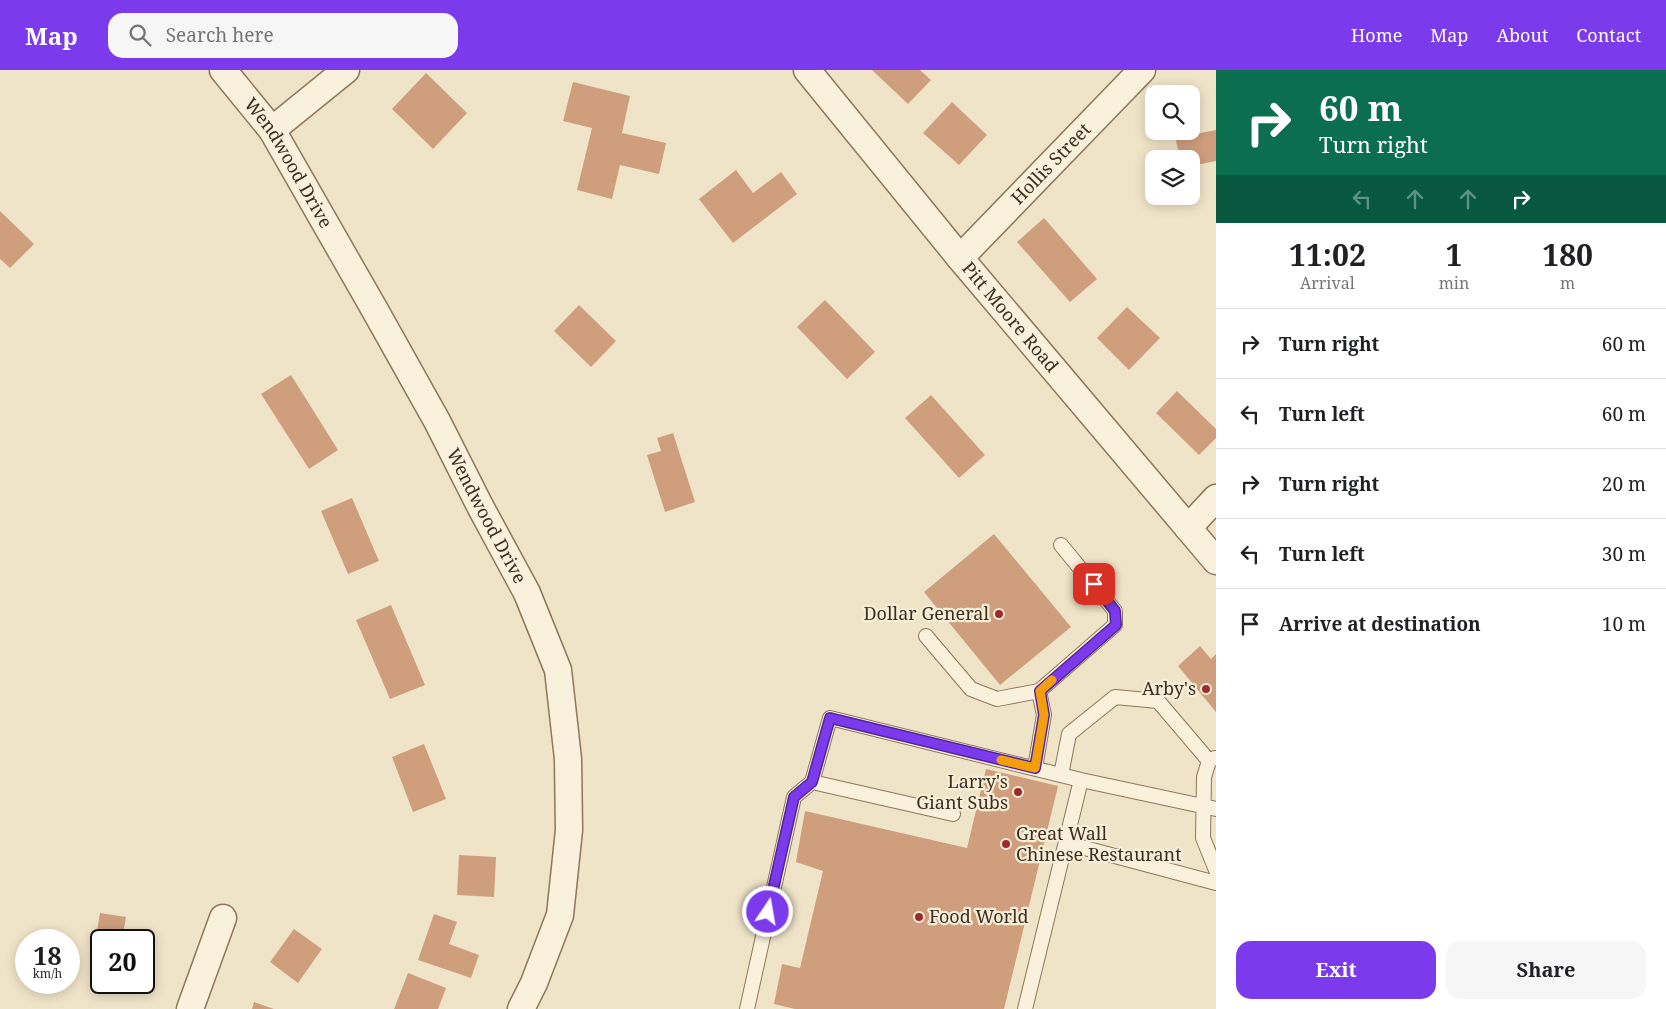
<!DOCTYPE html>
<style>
body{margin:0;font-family:"Noto Serif",serif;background:#f6f6f6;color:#202124;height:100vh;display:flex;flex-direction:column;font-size:19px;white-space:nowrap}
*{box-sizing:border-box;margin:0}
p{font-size:16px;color:#757577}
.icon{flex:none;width:28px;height:28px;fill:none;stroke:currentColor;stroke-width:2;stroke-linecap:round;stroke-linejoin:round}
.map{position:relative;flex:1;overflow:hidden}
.sheet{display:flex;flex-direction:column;background:#fff;width:450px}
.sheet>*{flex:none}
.top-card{background:#0b6e4f;color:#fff;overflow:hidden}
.tools{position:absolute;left:1145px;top:15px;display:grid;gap:10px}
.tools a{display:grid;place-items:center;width:55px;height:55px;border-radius:10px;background:#fff;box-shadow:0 2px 12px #0003;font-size:25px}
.speed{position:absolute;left:15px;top:859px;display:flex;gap:10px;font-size:25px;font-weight:700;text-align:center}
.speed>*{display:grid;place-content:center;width:65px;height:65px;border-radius:50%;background:#fff;box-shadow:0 2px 12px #0003;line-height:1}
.speed small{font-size:12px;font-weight:400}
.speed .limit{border:2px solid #111;border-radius:8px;background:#fff;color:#111}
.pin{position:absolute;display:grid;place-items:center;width:42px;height:42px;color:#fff;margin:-21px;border-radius:10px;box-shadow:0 2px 8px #0006}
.me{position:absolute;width:55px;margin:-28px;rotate:12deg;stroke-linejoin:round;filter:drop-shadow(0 0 4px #0008)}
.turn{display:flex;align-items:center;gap:18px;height:105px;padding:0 20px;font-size:22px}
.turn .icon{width:65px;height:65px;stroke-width:2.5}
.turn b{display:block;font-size:35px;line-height:42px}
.lanes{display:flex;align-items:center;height:48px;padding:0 20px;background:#0003;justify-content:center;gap:25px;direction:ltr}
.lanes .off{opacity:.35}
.eta{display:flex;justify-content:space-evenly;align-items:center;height:85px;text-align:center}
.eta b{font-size:30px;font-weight:700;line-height:35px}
.action{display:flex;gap:10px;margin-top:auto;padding:10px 20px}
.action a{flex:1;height:58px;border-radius:15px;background:#7c3aed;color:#fff;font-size:20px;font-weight:700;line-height:58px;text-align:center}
.action a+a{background:#f6f6f6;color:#202124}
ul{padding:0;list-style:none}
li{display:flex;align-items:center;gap:15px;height:70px;padding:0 20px;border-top:1px solid #e0e0e0}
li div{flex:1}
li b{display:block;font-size:19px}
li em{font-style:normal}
header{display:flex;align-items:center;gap:30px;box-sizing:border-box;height:70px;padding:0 25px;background:#7c3aed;color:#fff}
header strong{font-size:24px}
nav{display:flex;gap:28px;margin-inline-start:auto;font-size:18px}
.search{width:350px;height:45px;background:#f6f6f6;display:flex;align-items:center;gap:12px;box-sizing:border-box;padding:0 18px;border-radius:15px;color:#757577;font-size:19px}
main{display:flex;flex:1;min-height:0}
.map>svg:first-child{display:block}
.building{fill:#cf9f7d}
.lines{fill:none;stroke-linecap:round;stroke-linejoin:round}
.lane-casing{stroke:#8d765c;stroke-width:16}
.street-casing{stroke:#8d765c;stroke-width:29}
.lane{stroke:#faf1dc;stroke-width:14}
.street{stroke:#faf1dc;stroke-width:26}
.route-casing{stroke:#51269a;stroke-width:12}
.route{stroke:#7c3aed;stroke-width:9}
.slow{stroke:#f59e0b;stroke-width:9}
.poi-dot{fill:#9e2a2b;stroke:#f7eed8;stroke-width:2}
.labels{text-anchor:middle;stroke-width:4.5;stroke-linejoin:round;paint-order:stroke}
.street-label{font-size:18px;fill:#3d2e20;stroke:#f7eed8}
.poi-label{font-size:18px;fill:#3d2e20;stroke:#f7eed8;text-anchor:end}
</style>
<header>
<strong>Map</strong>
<div class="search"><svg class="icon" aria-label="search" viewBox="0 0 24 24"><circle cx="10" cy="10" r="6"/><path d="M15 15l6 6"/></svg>Search here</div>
<nav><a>Home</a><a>Map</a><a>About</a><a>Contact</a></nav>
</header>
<main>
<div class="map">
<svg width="1216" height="939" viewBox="0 0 1216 939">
<rect width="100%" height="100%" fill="#f0e4c8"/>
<path class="building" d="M872 0H920L931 10 908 34Z
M426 3 467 43 433 79 392 39Z
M573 12 630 26 622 63 666 73 659 104 620 95 612 129 577 120 592 58 563 51Z
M952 32 987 65 959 95 923 63Z
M1191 51 1195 64 1216 60V91L1191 96V89H1180L1174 61H1191Z
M736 100 753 123 781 102 797 124 733 173 699 129Z
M0 141 34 174 10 198 0 189Z
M1044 148 1097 209 1070 232 1017 172Z
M825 230 875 282 847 309 797 257Z
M579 235 616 271 591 297 554 261Z
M1127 237 1160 268 1129 300 1097 268Z
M291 305 338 380 309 399 261 324Z
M1177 321 1216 359V368L1199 385 1156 343Z
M931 325 985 385 959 408 905 348Z
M673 363 695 432 665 442 647 385 661 381 657 368Z
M352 428 379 491 348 504 321 441Z
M994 464 1071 557 1000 615 924 522Z
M391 535 425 615 390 629 356 550Z
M1200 576 1211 589 1216 584V642L1178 596Z
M424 674 446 729 413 742 392 687Z
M986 699 1058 716 1004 939H795L774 934 782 894 800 898 823 801 796 792 805 741 967 778Z
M459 785 496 787 494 827 457 825Z
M100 843 126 847 122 870H101V892L92 890Z
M434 844 457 852 449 874 479 885 471 908 418 890Z
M294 859 322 879 298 913 270 892Z
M144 874 153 875 149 900 144 899Z
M408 903 446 918 438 939H394Z
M254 932 274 939H252Z"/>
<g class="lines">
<g class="lane-casing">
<path id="lane" d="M926 566 971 619 997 629 1039 621
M1215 688 1209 691 1204 707 1203 768 1216 800
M1035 698 1044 645 1039 621 1115 555V541L1061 475
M1061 705 1069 664 1115 627 1158 631 1209 691
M953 744 812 712 830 648 1081 710
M1066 773 1216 813
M747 939 794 727 812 712
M1025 939 1081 710 1216 739"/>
</g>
<g class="street-casing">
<g id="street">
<path id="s1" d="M223 0 272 60 376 242 437 351 480 436 527 523 558 600 568 689 569 760 560 845 534 913 521 939"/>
<path id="s2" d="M807 0 960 188 1216 491"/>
<path d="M272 60 346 0"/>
<path id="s3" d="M960 188 1142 0"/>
<path d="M1188 458 1216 428"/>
<path d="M190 939 223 848"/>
</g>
</g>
<use href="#lane" class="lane"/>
<use href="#street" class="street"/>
</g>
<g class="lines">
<g class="route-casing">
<path id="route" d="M768 842 794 727 812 712 830 648 1035 698 1044 645 1040 621 1116 555 1115 541 1094 514"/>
</g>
<use href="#route" class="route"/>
<path class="slow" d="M1001 690 1035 698 1044 645 1040 621 1052 610"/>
</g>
<g class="poi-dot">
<circle cx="999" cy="544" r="5"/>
<circle cx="1206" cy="619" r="5"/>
<circle cx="1018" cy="722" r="5"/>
<circle cx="1006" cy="774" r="5"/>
<circle cx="919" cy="847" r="5"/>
</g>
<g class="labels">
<g class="street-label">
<text dy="6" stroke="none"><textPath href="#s1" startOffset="114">Wendwood Drive</textPath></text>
<text dy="6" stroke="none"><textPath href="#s3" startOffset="131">Hollis Street</textPath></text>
<text dy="6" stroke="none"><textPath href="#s2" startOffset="320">Pitt Moore Road</textPath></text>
<text dy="6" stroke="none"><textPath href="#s1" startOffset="519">Wendwood Drive</textPath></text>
</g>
<g class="poi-label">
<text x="989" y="550">Dollar General</text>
<text x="1196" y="625">Arby's</text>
<text x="1008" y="718">Larry's<tspan x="1008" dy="21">Giant Subs</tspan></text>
<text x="1016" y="770" text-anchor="start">Great Wall<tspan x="1016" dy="21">Chinese Restaurant</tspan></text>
<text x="929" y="853" text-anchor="start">Food World</text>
</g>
</g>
</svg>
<div class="tools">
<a><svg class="icon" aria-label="search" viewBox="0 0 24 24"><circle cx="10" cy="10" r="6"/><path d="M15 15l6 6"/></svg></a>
<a><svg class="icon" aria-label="layers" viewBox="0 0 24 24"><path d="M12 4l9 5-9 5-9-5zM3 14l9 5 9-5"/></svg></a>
</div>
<div class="speed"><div>18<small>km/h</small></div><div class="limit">20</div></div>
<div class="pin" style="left:1094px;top:514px;background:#d93025"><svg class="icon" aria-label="arrive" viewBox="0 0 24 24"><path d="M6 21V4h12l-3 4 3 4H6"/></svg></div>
<svg class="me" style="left:768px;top:842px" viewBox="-20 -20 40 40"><circle r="17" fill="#7c3aed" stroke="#fff" stroke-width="3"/><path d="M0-11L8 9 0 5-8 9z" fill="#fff"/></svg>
</div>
<section class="sheet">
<div class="top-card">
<div class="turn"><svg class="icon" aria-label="right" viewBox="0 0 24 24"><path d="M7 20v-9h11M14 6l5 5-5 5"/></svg><div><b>60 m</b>Turn right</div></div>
<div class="lanes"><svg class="icon off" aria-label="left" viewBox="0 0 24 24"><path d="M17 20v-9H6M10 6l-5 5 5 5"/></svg><svg class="icon off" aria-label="ahead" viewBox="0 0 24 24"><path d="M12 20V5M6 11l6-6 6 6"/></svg><svg class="icon off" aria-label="ahead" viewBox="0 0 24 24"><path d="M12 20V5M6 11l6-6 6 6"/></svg><svg class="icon" aria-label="right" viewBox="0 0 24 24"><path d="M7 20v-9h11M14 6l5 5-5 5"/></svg></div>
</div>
<div class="eta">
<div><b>11:02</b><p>Arrival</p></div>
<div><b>1</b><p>min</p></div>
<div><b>180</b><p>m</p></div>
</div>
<ul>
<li><svg class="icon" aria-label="right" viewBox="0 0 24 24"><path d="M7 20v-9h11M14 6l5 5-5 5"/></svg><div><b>Turn right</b></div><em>60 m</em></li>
<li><svg class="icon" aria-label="left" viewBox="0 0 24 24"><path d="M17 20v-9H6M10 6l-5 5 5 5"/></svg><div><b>Turn left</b></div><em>60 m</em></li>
<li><svg class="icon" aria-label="right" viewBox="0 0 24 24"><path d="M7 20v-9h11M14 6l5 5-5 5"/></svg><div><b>Turn right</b></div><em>20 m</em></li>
<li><svg class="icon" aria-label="left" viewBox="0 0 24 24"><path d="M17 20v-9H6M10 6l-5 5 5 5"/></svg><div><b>Turn left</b></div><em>30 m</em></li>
<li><svg class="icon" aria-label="arrive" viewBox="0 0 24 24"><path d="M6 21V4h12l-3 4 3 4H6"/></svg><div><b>Arrive at destination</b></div><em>10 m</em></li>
</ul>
<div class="action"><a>Exit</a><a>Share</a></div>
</section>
</main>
